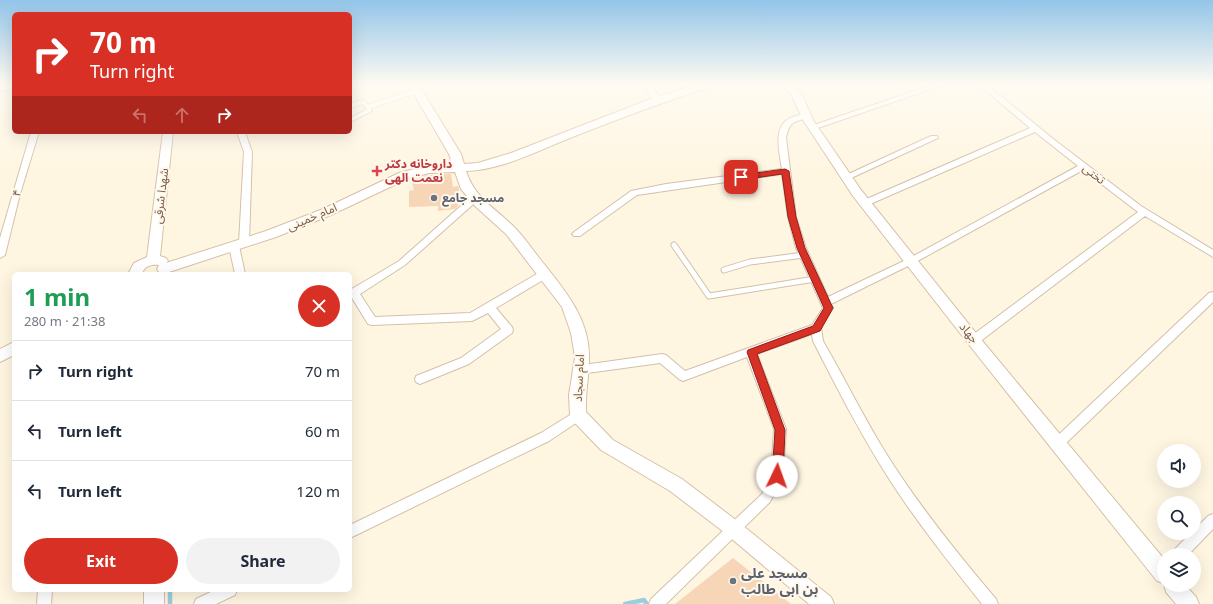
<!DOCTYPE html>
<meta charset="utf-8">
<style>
body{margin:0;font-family:"Noto Sans","Noto Sans Arabic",sans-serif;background:#f2f2f3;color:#1f2937;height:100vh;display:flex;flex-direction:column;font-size:15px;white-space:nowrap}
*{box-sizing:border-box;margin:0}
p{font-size:13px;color:#747a83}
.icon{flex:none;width:22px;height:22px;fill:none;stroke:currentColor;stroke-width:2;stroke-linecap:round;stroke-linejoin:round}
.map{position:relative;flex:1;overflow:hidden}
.panel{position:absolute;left:12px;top:272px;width:340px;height:320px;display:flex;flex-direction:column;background:#fff;border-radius:6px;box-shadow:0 4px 16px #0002}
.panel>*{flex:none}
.banner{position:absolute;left:12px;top:12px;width:340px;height:122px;border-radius:6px;box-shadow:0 4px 16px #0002;background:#d93025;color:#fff;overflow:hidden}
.fabs{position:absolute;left:1157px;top:444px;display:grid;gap:8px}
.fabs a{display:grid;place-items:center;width:44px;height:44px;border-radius:50%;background:#fff;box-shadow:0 4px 16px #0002;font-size:20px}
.pin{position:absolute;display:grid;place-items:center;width:34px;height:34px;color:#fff;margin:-17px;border-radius:8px;box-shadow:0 2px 6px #0006}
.me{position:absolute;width:44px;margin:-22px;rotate:3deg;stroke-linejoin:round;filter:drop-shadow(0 0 3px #0008)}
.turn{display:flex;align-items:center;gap:14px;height:84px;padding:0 12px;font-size:18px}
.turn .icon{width:52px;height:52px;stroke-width:2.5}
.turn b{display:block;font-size:28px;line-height:34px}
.lanes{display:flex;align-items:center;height:38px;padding:0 12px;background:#0003;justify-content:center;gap:20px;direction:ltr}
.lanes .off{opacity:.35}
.round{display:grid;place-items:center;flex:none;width:42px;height:42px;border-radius:21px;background:#f2f2f3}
.summary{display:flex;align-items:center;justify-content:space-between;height:68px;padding:0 12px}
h1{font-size:24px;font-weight:700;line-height:30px;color:#1e9e55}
.primary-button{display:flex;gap:8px;margin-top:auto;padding:8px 12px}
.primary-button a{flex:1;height:46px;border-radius:24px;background:#d93025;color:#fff;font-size:16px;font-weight:700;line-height:46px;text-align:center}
.primary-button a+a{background:#f2f2f3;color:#1f2937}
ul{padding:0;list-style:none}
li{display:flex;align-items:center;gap:12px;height:60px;padding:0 12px;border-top:1px solid #e0e1e3}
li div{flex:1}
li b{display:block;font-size:15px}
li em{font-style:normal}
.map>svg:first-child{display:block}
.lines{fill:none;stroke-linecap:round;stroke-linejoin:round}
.stream{stroke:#9acedd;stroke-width:4.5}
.building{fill:#f7d5b7}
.lane-far1-casing{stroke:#d3c0aa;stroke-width:5.5}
.lane-casing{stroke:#d3c0aa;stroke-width:7}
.street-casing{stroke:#d3c0aa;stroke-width:2}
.secondary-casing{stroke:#d7c0a7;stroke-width:2}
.lane-far1{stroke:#fff;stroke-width:4}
.lane{stroke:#fff;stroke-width:5}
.street{fill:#fff;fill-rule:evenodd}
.secondary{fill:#fff;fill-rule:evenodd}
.route{fill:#d93025;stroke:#8d1f18}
.health-dot{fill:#e0444e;stroke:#fff8eb;stroke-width:1.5}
.worship-dot{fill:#6b7280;stroke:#fff8eb;stroke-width:1.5}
.labels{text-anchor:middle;stroke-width:4;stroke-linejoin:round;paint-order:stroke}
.health-label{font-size:12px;font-weight:bold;fill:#be3a42;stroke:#fff8eb;text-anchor:start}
.street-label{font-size:12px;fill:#795c46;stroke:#fff8eb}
.worship-label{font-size:12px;font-weight:bold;fill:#5b616d;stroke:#fff8eb;text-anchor:start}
.near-worship-label{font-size:14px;font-weight:bold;fill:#5b616d;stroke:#fff8eb;text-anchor:start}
</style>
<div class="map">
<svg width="1213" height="604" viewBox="0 0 1213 604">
<rect width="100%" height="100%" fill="#fff6e2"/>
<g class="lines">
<path class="stream" d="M170 590V604
M625 604 644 600 647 604"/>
</g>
<path class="building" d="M451 174 453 187 458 186 459 188 458 206 455 209 438 211V206L409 207V191L414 190 411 179 427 175Z
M733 558 791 604H675Z"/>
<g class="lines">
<g class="lane-far1-casing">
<path id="lane-far1" d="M350 106 363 102 368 107
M368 107 417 91
M350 120 370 110 368 107"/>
</g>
<g class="lane-casing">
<path id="lane" d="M674 245 709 296 815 279
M724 270 750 262 804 255"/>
</g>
<g class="street-casing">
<path id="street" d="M643 84H651L661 100 660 102H654Z
M935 84H946L815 129H812L808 127Z
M978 84H986L1052 138 1141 206 1213 250V257L1145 216 978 343H970L969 340 970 337 1138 212 1083 170 914 263 831 304 833 308 821 328 823 341C845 379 864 418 887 455 919 506 957 553 996 599L998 604H982C951 565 920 526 893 485 863 439 838 390 813 341L812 334 757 354 786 429 783 476 770 502 666 604H649L651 599 762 494 771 475 774 429 747 357 683 381 679 379 660 363 580 374 576 372 575 369 576 366 662 354 666 355 685 371 812 325 823 308 796 248 788 217 782 174 637 195 580 236H574L572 234 574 232 631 191 666 184 782 169C779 150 771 122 796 116 800 115 804 114 809 114V118C794 121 789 122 786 138L796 217 806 248 828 297 908 259 1078 166 1035 132 868 205H862L861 203 862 201 1030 128Z
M31 132H39L20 194 5 255 0 258V238Z
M237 132H245L252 152 249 243 244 246 239 243 244 152Z
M931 136H937L938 138 849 179 846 180 842 177Z
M475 195 479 198 478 200 405 265 360 294 375 317 470 313 542 271H548L550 274 548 277 496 308 512 327 513 330 512 333 469 364 420 384 416 382 415 379 416 376 461 358 501 329 488 313 472 321 372 325 368 324 352 298 350 299V290L399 261 472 196Z
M234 243 239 246 245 274H235L229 246Z
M1213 292V302L1061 448 1057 449 1053 448 1051 444 1053 440 1209 293Z
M578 410 582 411 584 415 582 419 549 441 350 538V525L541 433Z
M1213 514V529L1188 555H1172L1174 550 1191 533H1194V530L1208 516Z
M38 590H52L51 604H37Z
M215 590H237L235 595 216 604H194L196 599Z"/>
</g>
<g class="secondary-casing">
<path id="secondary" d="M14 84V89L0 91V85Z
M408 84H418L461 154 464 164 478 163 511 153 653 98 699 84H715L714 86C665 101 618 119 570 138 537 151 502 170 466 171 475 199 496 208 515 228 524 237 532 249 540 259 563 288 590 318 589 358 589 376 585 394 586 412L613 440 682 479 732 517 831 597 834 604H809L720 529 670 491 601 450 572 420 570 415 569 395 575 357 571 333 562 307 506 234 475 206 461 189 455 172 429 173 407 179 331 215 276 237 169 272 164 274 159 272 157 269 159 265C152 264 144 266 142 274H128L134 263 147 257 163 132H173L160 256 166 258 168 261 166 263 266 231 323 209 399 173 429 165 452 164 449 154Z
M781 84H792L802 95 813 120 861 190 984 343 1164 559V583L1157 581 974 351 853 196 803 120 792 96Z
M14 342V355L0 362V349Z
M1164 584 1185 585 1196 597 1199 604H1176L1166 592Z
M144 590H164V604H144Z"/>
</g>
<use href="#lane-far1" class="lane-far1"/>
<use href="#lane" class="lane"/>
<use href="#street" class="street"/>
<use href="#secondary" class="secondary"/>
</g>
<linearGradient id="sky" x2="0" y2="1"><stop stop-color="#93c5e9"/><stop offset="0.5" stop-color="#fffbf2"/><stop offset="1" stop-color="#fffbf2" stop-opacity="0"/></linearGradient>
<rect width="1213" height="169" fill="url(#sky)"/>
<path class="route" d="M785 169 789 171 796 217 805 248 833 308 820 331 757 354 785 430 783 476 781 480 777 482 773 480 772 476 775 430 747 352 748 350 813 326 824 308 797 248 788 217 782 174 741 180 737 177 741 175Z"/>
<path class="health-dot" d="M375 165h4v4h4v4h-4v4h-4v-4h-4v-4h4z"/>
<g class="worship-dot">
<circle cx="434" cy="198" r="4"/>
<circle cx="733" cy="581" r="4"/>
</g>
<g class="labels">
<g class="health-label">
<text x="385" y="168">داروخانه دکتر<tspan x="385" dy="14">نعمت الهی</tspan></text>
</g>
<g class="street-label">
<text transform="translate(1094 174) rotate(38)" y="4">تختی</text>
<text transform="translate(17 193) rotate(-74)" y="4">۴</text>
<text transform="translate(161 196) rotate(-83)" y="4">شهدا شرقی</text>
<text transform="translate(312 217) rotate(-23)" y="4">امام خمینی</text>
<text transform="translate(969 333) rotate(51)" y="4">جهاد</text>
<text transform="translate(579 378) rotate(-87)" y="4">امام سجاد</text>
</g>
<g class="worship-label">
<text x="442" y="202">مسجد جامع</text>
</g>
<g class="near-worship-label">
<text x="741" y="578">مسجد علی<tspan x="741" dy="16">بن ابی طالب</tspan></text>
</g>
</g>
</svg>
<div class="fabs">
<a><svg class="icon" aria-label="sound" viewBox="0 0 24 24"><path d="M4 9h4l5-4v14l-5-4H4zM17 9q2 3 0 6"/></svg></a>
<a><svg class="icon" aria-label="search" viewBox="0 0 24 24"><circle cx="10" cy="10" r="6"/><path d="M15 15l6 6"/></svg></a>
<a><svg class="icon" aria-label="layers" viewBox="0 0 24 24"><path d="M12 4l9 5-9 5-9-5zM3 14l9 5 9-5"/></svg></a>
</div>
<div class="pin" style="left:741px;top:177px;background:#d93025"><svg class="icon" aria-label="arrive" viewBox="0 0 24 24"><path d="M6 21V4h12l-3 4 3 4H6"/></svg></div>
<svg class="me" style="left:777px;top:476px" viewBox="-20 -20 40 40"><circle r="19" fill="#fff"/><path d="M0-13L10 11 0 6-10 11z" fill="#d93025"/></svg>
<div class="banner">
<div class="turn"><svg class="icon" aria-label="right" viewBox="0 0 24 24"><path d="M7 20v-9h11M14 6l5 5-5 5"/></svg><div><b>70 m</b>Turn right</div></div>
<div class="lanes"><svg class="icon off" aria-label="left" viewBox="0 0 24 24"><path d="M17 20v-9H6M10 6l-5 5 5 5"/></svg><svg class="icon off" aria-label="ahead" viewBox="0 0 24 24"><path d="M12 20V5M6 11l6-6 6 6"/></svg><svg class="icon" aria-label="right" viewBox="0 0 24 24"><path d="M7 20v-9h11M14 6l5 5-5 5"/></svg></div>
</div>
<section class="panel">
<div class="summary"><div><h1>1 min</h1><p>280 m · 21:38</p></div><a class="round" style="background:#d93025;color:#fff"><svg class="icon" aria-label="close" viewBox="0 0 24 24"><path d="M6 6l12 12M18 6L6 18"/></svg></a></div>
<ul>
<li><svg class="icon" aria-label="right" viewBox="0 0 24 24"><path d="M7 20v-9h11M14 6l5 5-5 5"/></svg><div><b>Turn right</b></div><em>70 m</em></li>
<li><svg class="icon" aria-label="left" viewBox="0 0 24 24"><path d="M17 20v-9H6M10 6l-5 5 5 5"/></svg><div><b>Turn left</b></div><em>60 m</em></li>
<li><svg class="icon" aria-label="left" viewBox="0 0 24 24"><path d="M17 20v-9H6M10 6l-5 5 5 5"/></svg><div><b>Turn left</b></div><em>120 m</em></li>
</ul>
<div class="primary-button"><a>Exit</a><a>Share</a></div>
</section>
</div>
